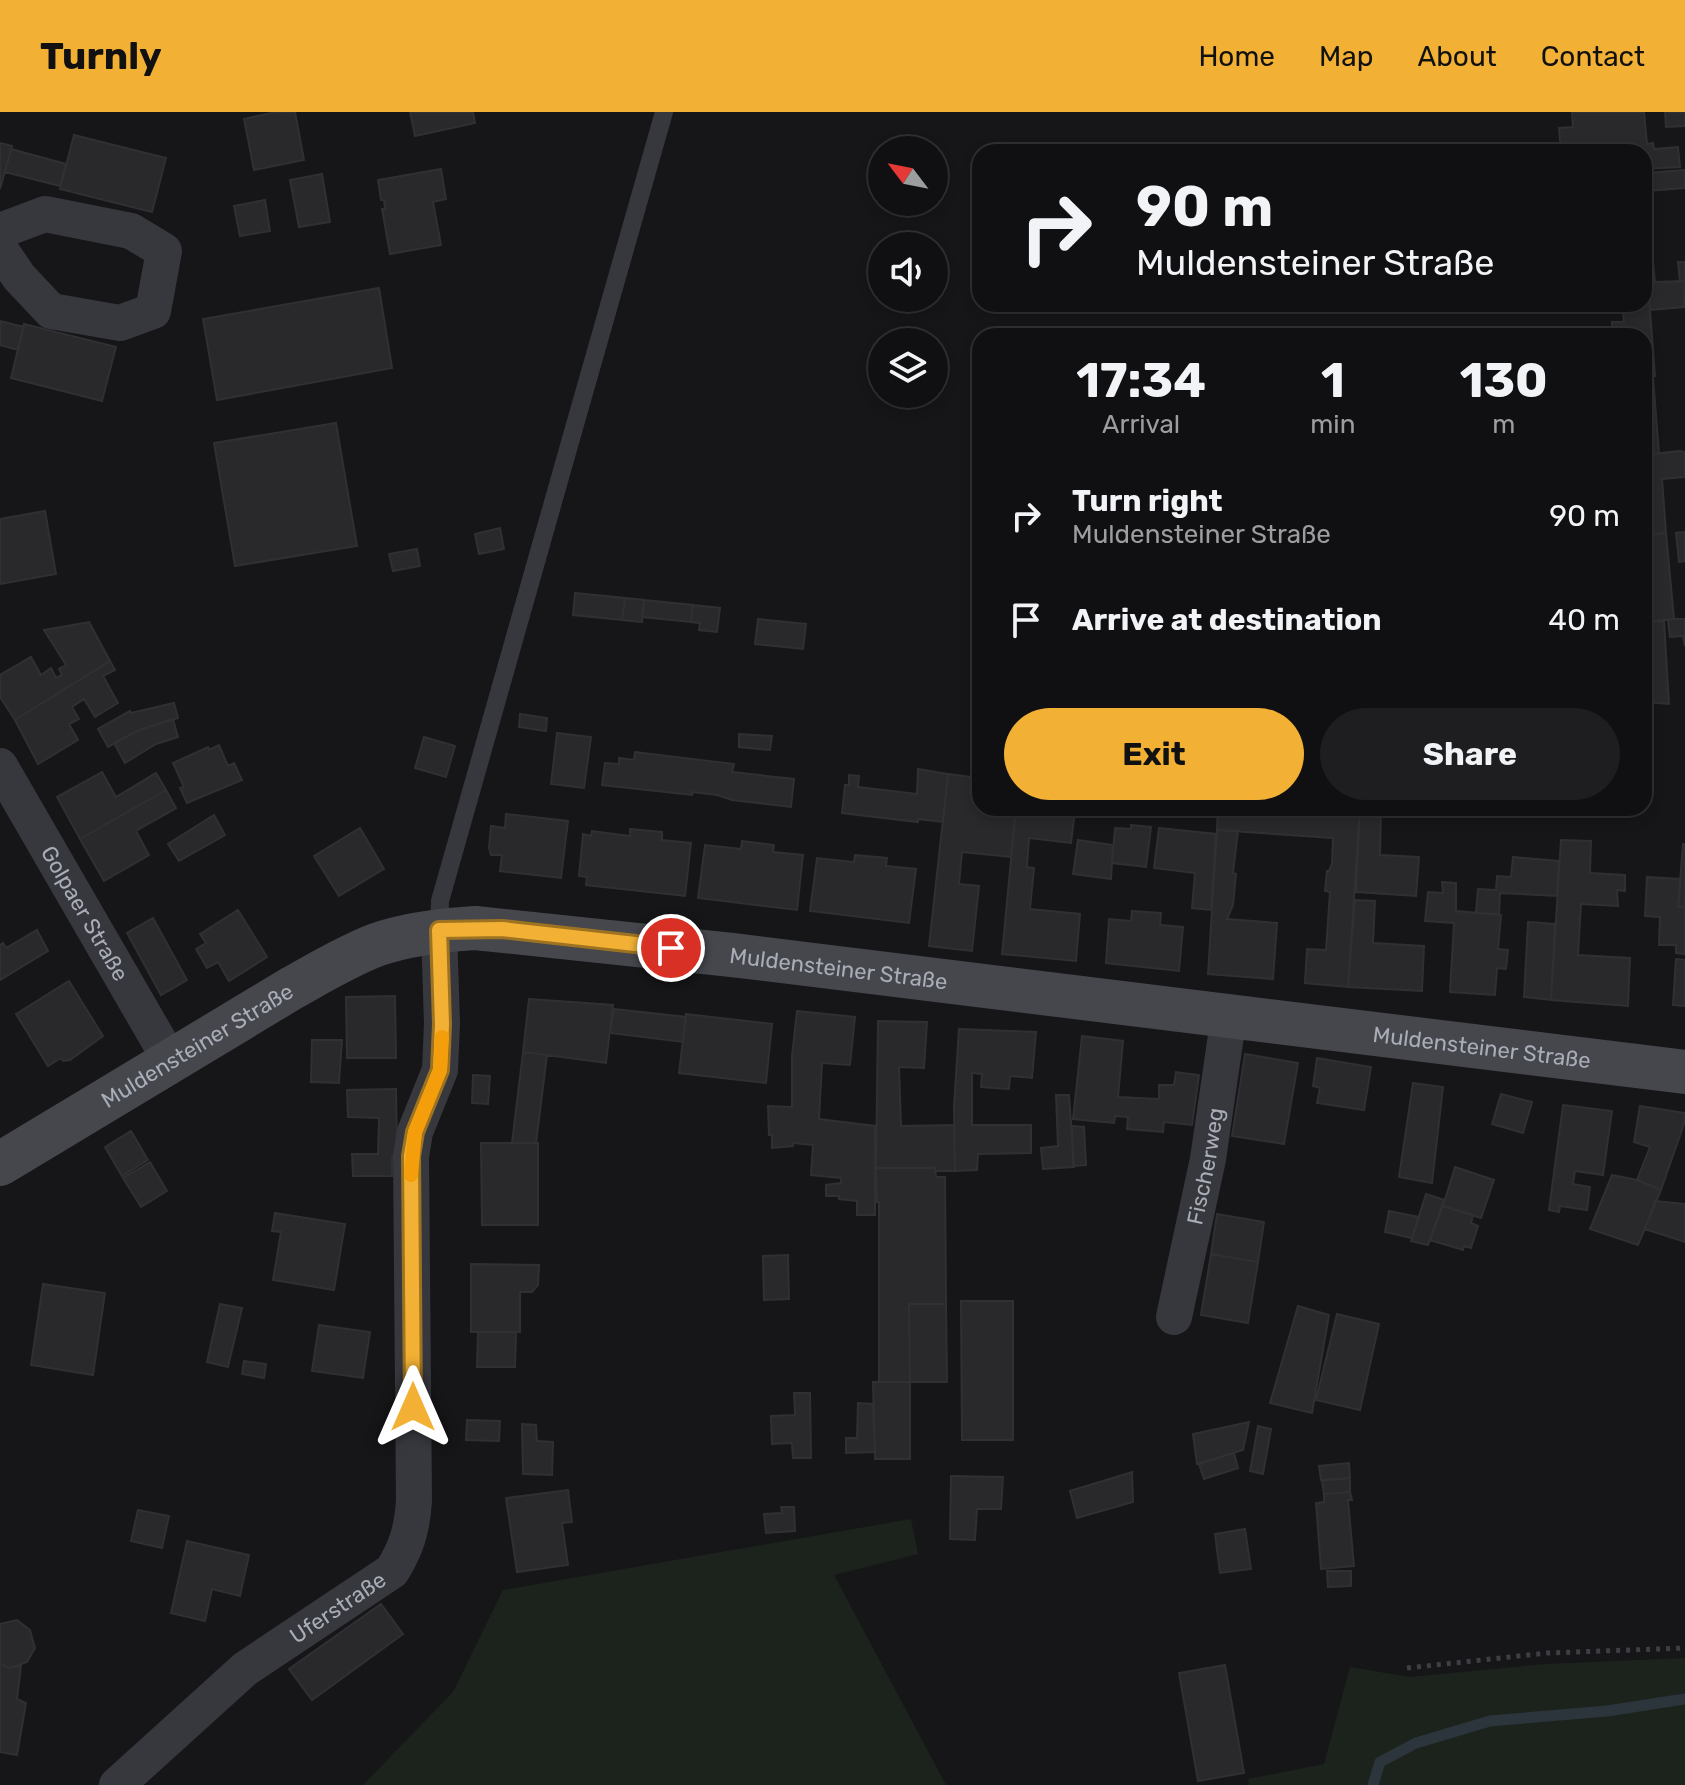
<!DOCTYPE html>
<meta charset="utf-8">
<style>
body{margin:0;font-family:Rubik,sans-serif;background:#1e1e20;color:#f1f3f6;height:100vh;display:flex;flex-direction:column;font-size:30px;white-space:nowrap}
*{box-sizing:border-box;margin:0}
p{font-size:26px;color:#9c9d9f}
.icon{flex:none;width:44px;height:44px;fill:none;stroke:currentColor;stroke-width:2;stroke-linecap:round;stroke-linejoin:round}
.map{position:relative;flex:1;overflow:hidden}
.drawer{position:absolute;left:972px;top:216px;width:680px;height:488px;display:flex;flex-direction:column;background:#101012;border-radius:24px;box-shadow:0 4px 12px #0003,0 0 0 2px #303032}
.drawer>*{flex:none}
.banner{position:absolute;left:972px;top:32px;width:680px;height:168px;border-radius:24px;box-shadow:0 4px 12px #0003,0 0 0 2px #303032;background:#101012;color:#f1f3f6;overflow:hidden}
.needle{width:52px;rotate:302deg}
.controls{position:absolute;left:868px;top:24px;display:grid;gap:16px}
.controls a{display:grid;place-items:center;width:80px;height:80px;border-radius:50%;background:#101012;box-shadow:0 4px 12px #0003,0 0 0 2px #303032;font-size:40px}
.pin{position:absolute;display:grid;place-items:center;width:68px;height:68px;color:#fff;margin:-34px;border:4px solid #fff;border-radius:50%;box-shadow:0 2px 8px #0007}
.me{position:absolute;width:88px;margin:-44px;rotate:0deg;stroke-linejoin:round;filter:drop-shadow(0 0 6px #0008)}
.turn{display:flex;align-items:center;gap:28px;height:168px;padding:0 32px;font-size:36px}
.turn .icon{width:104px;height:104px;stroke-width:2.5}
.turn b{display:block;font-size:56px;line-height:68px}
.eta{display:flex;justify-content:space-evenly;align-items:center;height:136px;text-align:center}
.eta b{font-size:48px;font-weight:700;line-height:56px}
.primary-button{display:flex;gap:16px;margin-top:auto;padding:16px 32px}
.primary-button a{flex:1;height:92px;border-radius:48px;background:#f2b134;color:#111;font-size:32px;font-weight:700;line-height:92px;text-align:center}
.primary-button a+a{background:#1e1e20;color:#f1f3f6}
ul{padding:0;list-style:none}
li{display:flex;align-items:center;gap:24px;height:104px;padding:0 32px}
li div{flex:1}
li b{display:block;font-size:30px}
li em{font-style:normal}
header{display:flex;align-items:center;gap:48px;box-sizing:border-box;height:112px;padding:0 40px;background:#f2b134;color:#111}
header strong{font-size:38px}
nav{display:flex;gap:44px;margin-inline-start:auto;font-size:28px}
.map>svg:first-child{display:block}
.green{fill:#1c231d}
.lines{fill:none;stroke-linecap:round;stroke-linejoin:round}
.stream{stroke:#2c353c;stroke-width:11}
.building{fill:#29292c;stroke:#303034;stroke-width:2}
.path{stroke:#3d3f44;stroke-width:5;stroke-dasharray:4 6;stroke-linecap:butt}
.service{stroke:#37383d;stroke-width:18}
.minor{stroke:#37383d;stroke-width:36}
.secondary{stroke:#45474d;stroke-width:44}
.route-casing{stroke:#9d7322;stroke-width:20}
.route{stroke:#f2b134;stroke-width:14}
.slow{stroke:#f59e0b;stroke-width:14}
.labels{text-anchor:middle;stroke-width:8;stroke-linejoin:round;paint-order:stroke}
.street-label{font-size:22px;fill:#a8adb8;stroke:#111113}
</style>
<header>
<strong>Turnly</strong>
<nav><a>Home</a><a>Map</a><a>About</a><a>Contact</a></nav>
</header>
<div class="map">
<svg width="1685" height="1673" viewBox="0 0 1685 1673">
<rect width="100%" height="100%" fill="#161618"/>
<path class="green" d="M911 1407 918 1442 834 1463 946 1673H363L453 1580 503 1478Z
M1685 1546V1673H1249L1248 1667 1324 1652 1350 1555 1410 1565 1546 1552Z"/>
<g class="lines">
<path class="stream" d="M1373 1673 1380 1650 1416 1631 1490 1609 1607 1599 1685 1587"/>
</g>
<path class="building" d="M276 0H295L304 48 254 58 244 7Z
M410 0H473L475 11 415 24Z
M1572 0H1644L1647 32 1653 31 1654 37 1678 35 1680 55 1644 57V40H1561L1559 16 1573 15Z
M1665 0H1685V14L1666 15Z
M74 23 166 46 152 100 60 77Z
M0 31 12 34 0 77Z
M11 37 66 52 60 74 5 60Z
M441 57 446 87 433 90 441 133 390 142 382 97H385L384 88H381L378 68Z
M1685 58V76L1648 79 1647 61Z
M322 62 330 110 299 115 290 68Z
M265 88 270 119 240 124 234 94Z
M1650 120 1655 170 1685 169 1684 195 1650 198 1649 185 1644 186V121Z
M1678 150H1685V169L1680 170Z
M379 176 392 256 217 288 203 207Z
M1649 185 1655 264 1644 265V224H1612V210H1624L1622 192H1644V186Z
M0 209 24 215 18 238 0 233Z
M24 212 116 235 102 289 11 266Z
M1644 265H1653L1659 342 1644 343Z
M336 311 357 434 235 454 214 331Z
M1679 339 1685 340V365L1662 367 1666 421 1644 423V343Z
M45 399 56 462 0 472V407Z
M500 416 504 437 479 442 475 422Z
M1685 420V449L1679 450 1676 421Z
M1666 421 1674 507 1644 510V423Z
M417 437 420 454 393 459 389 442Z
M575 481 625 486 622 508 573 503Z
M625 486 644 488 642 510 622 508Z
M644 488 693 493 691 510 642 505Z
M693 493 720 496 717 520 699 518 700 511 691 510Z
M758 507 806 512 803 537 755 532Z
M1674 507H1685V534L1683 524 1670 525 1668 508Z
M1664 509 1669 592 1644 590V510Z
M89 510 110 549 15 608 0 585V563L31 545 41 563 51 556 56 566 62 563 59 557 66 553 44 518Z
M110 549 115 558 103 564 118 591 95 605 84 587 72 595 79 607 69 612 78 628 38 652 15 608Z
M174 591 178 606 139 618 108 635 98 617 130 599 131 601Z
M520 602 547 606 546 619 519 615Z
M173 607 178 625 156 632 125 651 114 631 139 618Z
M557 621 591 625 584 676 551 672Z
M739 622 772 624 770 638 739 635Z
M424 625 455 634 446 665 415 656Z
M219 633 228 654 234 651 242 668 187 691 180 676 184 675 173 651 208 635 209 638Z
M635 640 734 652 732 660 794 667 791 695 732 688 717 683 693 680 692 683 602 673 605 651 619 652V646L634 648Z
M918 657 948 662 943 710 918 707V710L842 701 845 673H849V663L859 664 858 675 917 682Z
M102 660 116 685 156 661 166 678 80 727 57 685Z
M948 662 972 665 970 681 980 683V696H1016L1011 745 962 740 959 772 979 774 972 839 929 834Z
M166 678 176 696 136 719 149 743 104 769 80 727Z
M1016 696 1075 698 1071 731 1029 726 1027 755 1034 756 1030 797 1080 802 1076 849 1002 842Z
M1218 696H1360L1348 875 1305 871 1307 837 1326 838 1330 780 1325 779 1327 759H1329L1332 752 1333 726 1217 718Z
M1360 696H1381L1380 743 1419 745 1416 784 1356 780Z
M506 702 568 709 561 766 500 759 502 743H491L489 736 491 714 505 716Z
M214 703 225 723 179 749 168 732Z
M1131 713 1151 715 1146 755 1112 751 1115 716 1131 717Z
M360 716 384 757 339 784 314 744Z
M1159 716 1216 722 1211 798 1192 796 1195 761 1154 756Z
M630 717 662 720V728L691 731 685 784 586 773 587 765 579 764 583 722 591 724 592 719 630 724Z
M1217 718 1238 719 1233 761 1236 762 1233 793 1227 807 1277 811 1273 867 1208 862Z
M1078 728 1113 733 1111 767 1073 762Z
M1561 728 1591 729 1590 761 1625 763V779L1617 778 1618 794 1581 792 1578 843 1630 846 1628 894 1551 888Z
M742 729 774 733 773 740 803 743 797 798 698 786 705 733 741 737Z
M1683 732H1685V795H1678Z
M855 743 887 746 886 754 916 757 909 811 810 799 817 746 854 750Z
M1513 745 1559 749 1557 784 1500 781 1499 802 1476 801 1478 777 1496 778 1497 764 1511 765Z
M1647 765 1681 767 1678 795H1685V842L1676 841V833H1659L1660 805 1645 804Z
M1442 770 1456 771V799L1501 803 1498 837 1508 838 1506 857 1497 856 1495 883 1450 880 1454 811 1425 809 1428 780 1443 781Z
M1355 788 1375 789 1373 831 1424 834 1422 879 1348 875Z
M238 798 267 845 229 869 218 850 207 856 196 837 206 831 200 822Z
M1132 799 1161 801 1160 813 1183 815 1179 859 1106 851 1109 807 1131 809Z
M153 806 187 868 161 883 127 821Z
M1528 810 1555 812 1551 888 1524 885Z
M37 818 48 839 0 868V833L3 831 6 836Z
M1676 847 1685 848V894L1673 893Z
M69 869 103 924 70 948 63 949 61 946 48 954 16 902Z
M395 884 396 946H347L346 885Z
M529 887 613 893 606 951 523 940Z
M614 897 686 905 683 930 610 921Z
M797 899 855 905 850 953 822 951 819 1007 875 1014V1103H857V1089L839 1087V1084H826V1073L841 1071V1066L811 1063 813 1033 793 1031V1034L772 1036V1023H769L768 994 792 995V944Z
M686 902 772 912 766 971 679 961Z
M878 909 927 910 924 956 899 955 901 1014 954 1013 955 1059H936L935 1056H876Z
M959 917 1036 920 1032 966 1010 964 1009 977 981 975 982 962 972 961V1013H1031V1041L978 1042 977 1058 955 1059 954 994Z
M1082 924 1123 929 1118 985 1159 987V973H1174L1176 960 1199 963 1192 1013 1164 1010 1163 1020 1127 1017 1128 1005 1115 1004 1114 1011 1073 1007Z
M312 928H342L339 971 311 970Z
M523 940 547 943 536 1031H512Z
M1245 942 1298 951 1284 1032 1232 1024Z
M1317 946 1371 955 1364 998 1317 991 1320 976 1313 974Z
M473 963 490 964 488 992 472 991Z
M1413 971 1443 975 1432 1071 1399 1065Z
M396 977 397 1042 392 1043V1064H353L352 1042H378L379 1006 348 1005 347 978Z
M1501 982 1532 990 1523 1021 1492 1012Z
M1056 983H1069L1074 1055 1043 1057 1041 1036 1058 1034Z
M1563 993 1612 999 1603 1063 1575 1059 1573 1072 1590 1075 1587 1098 1560 1094 1559 1100 1549 1098Z
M1640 994 1685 1001V1009L1661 1078 1637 1068 1650 1035 1634 1030Z
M1072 1014 1084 1015 1086 1053 1073 1054Z
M131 1019 148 1048 122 1064 105 1035Z
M481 1031H538V1113H482Z
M150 1050 167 1079 141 1095 123 1066Z
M1455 1055 1494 1068 1481 1106 1443 1094Z
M876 1056H935L936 1065H945L946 1192H909L910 1270H879V1090H877Z
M1612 1063 1637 1068 1661 1078 1638 1133 1590 1117Z
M1426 1082 1444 1088 1428 1133 1411 1129Z
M1655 1089 1685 1092V1130L1645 1117Z
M1443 1094 1473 1103 1471 1111 1478 1114 1471 1136 1464 1134 1463 1138 1430 1128Z
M1389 1099 1419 1105 1412 1126 1385 1120Z
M275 1101 345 1112 334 1178 273 1168 281 1120 272 1119Z
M1217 1102 1264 1110 1258 1150 1211 1142Z
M1211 1142 1258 1150 1248 1211 1201 1203Z
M788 1143 789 1187 764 1188 763 1144Z
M471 1152 539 1153 538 1173 532 1180H520V1220H471Z
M43 1172 105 1181 93 1263 31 1253Z
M961 1189H1013V1328H962Z
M220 1192 242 1196 228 1255 207 1250Z
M909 1192H946L947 1270H910Z
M1298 1194 1329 1203 1312 1301 1270 1291Z
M1337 1202 1379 1212 1360 1298 1316 1288Z
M319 1213 370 1220 363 1266 312 1259Z
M478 1220H516L515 1255H477Z
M244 1249 266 1252 264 1266 242 1262Z
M873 1270H910V1347H875Z
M794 1281H810L811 1346H793L792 1331 772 1332 771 1304 795 1303Z
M858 1291 873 1292 875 1340 846 1341V1326H857Z
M467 1308 500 1309 499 1329 466 1328Z
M1249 1310 1243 1338 1197 1352 1193 1322Z
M522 1312 536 1313 537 1329 553 1330 552 1363 523 1362Z
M1258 1314 1271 1317 1263 1362 1250 1359Z
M1234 1341 1238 1356 1204 1367 1199 1352Z
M1349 1351 1350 1366 1321 1368 1319 1354Z
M1132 1360 1133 1390 1077 1406 1070 1379Z
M951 1364 1003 1365 1001 1397H977L975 1428 950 1427Z
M1350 1366V1380L1324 1382 1322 1369Z
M568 1378 572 1410 562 1411 568 1453 517 1460 506 1386Z
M1350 1380 1352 1388H1348L1354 1454 1321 1457 1316 1391 1324 1390V1382Z
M781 1395H794L795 1419 766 1421 764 1402 782 1401Z
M138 1398 169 1404 162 1436 131 1429Z
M1245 1417 1251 1457 1220 1461 1215 1422Z
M187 1429 249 1443 240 1484 212 1477 205 1509 171 1501Z
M1327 1459H1351V1474L1328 1475Z
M381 1492 403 1522 312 1588 289 1557Z
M17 1508 30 1518 35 1536 27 1550 10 1556 0 1552V1512Z
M0 1552 10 1556 21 1554 17 1587 26 1591 17 1643 0 1640Z
M1225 1553 1244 1661 1198 1669 1179 1561Z"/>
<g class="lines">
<path class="path" d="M1407 1556 1547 1541 1685 1536"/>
<path class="service" d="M439 818 440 789C513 526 590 263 664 0"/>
<g class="minor">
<path d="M0 119 45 102 131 119 164 139 153 199 120 211 51 199 19 165 0 137"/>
<path id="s1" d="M0 654 170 948"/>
<path id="s2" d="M1174 1205 1208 1047 1229 903"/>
<path id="s3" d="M117 1673 245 1557 392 1459C407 1435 412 1417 414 1389L411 1044 415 1020 440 958 442 912 439 818"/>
</g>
<path class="secondary" id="s4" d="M0 1052 292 876C319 861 347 844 376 833 407 822 442 818 475 816L732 843 1685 960"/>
</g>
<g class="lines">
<g class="route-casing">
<path id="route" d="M413 1295 411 1044 415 1020 440 958 442 912 439 818 502 817 671 836"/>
</g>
<use href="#route" class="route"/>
<path class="slow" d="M411 1063 415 1020 440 958 442 925"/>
</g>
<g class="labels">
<g class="street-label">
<text dy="8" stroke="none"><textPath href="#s1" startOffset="170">Golpaer Straße</textPath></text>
<text dy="8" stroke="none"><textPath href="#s4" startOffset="902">Muldensteiner Straße</textPath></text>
<text dy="8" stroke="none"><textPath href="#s4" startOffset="230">Muldensteiner Straße</textPath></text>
<text dy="8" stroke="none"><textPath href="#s4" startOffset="1550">Muldensteiner Straße</textPath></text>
<text dy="8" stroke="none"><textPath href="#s2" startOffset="154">Fischerweg</textPath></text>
<text dy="8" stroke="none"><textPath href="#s3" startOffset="284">Uferstraße</textPath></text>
</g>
</g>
</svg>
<div class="controls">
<a><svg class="needle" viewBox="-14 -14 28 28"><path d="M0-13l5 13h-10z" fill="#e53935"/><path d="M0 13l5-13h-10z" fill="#9c9d9f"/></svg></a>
<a><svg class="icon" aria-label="sound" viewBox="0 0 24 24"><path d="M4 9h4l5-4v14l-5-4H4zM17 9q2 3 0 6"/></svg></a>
<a><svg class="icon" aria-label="layers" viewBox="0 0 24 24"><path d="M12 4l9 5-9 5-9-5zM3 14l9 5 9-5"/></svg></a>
</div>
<div class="pin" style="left:671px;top:836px;background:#d93025"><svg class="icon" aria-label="arrive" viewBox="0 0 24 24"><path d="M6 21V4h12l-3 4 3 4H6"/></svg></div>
<svg class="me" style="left:413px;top:1295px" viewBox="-20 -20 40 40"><path d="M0-17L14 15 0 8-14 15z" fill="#f2b134" stroke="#fff" stroke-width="4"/></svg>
<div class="banner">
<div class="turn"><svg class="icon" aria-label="right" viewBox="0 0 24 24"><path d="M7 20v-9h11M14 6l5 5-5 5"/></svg><div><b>90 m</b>Muldensteiner Straße</div></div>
</div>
<section class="drawer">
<div class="eta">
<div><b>17:34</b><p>Arrival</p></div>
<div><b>1</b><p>min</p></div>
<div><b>130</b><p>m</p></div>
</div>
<ul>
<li><svg class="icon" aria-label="right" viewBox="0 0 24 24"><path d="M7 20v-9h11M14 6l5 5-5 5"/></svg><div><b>Turn right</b><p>Muldensteiner Straße</p></div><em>90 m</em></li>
<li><svg class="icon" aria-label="arrive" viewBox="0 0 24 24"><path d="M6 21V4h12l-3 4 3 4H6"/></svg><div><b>Arrive at destination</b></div><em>40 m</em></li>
</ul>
<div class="primary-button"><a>Exit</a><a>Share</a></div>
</section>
</div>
